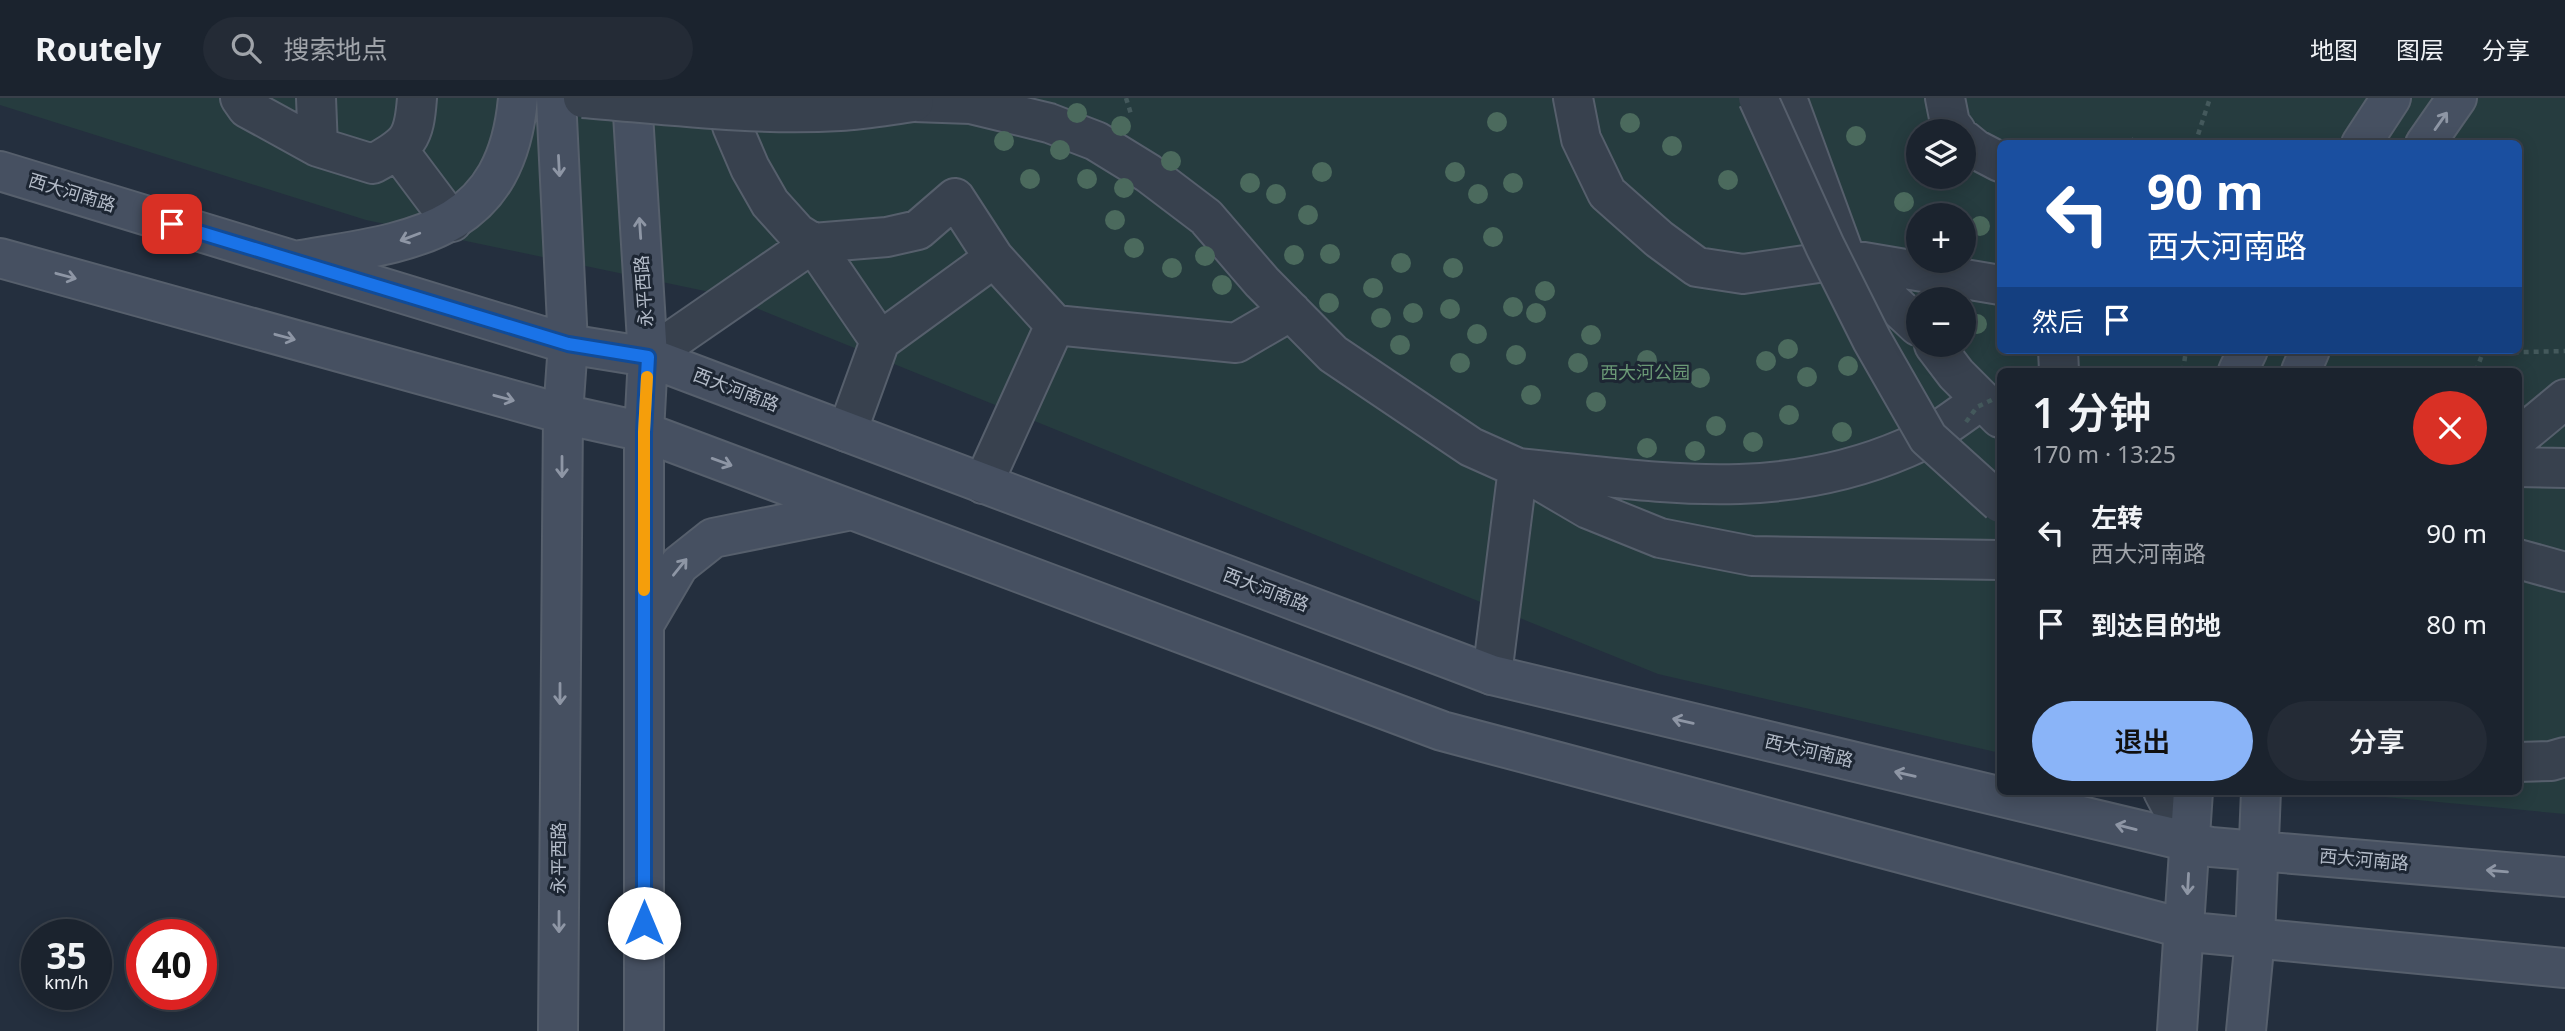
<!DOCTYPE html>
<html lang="zh">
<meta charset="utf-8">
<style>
body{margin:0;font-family:"Noto Sans","Noto Sans SC",sans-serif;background:#242b36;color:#f1f3f6;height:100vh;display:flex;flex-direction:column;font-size:26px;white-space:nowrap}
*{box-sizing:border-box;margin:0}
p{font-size:23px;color:#a0a4aa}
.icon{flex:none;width:38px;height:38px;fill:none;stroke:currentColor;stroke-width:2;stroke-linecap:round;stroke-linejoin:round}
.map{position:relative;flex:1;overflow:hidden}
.panel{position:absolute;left:1997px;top:270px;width:525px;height:427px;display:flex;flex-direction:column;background:#1b232e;border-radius:10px;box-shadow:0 4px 18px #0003,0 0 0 2px #39404a}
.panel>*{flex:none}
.hud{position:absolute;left:1997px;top:42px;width:525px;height:214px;border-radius:10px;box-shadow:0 4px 18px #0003,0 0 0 2px #39404a;background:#1a4fa0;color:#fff;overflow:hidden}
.controls{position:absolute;left:1906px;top:21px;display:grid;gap:14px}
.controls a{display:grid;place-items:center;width:70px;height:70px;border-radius:50%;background:#1b232e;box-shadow:0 4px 18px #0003,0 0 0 2px #39404a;font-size:35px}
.speed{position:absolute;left:21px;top:821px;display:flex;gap:14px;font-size:35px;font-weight:700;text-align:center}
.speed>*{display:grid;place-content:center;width:91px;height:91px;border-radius:50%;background:#1b232e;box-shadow:0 4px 18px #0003,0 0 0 2px #39404a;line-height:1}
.speed small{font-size:18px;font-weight:400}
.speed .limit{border:10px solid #d22;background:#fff;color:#111}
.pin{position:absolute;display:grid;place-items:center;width:60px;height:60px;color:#fff;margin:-30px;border-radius:14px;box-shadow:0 4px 10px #0006}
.me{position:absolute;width:77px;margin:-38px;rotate:0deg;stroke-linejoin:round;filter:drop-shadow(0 0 5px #0008)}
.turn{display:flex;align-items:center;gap:24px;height:147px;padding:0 35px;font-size:32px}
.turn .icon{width:91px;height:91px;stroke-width:2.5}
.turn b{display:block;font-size:49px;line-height:60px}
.then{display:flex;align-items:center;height:66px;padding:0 35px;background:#0003;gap:14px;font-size:26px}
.round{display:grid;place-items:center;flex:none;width:74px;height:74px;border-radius:37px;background:#242b36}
.headline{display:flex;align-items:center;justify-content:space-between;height:119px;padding:0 35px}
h1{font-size:42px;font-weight:600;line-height:52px}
.action{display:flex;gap:14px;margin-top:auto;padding:14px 35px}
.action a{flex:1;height:80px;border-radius:42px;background:#8ab4f8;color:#111;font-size:28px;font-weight:600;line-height:80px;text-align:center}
.action a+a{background:#242b36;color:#f1f3f6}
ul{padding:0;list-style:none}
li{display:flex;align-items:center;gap:21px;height:91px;padding:0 35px}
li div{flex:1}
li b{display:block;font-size:26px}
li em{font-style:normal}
header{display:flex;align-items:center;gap:42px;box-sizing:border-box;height:98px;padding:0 35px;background:#1b232e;border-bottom:2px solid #39404a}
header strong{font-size:33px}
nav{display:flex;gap:38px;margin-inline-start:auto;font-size:24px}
.search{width:490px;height:63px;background:#242b36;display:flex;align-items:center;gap:18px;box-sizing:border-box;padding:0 24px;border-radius:38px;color:#a0a4aa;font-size:26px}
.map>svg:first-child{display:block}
.green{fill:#263c3f;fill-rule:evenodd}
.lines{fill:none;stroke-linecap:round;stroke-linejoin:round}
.street-casing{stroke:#565f6c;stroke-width:42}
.secondary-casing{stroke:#565f6c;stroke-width:42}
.path{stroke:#44595c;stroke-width:4.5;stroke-dasharray:5 5;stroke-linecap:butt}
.street{stroke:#38414e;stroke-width:38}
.secondary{stroke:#465061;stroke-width:38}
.street-bridge-casing{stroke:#565f6c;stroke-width:42;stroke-linecap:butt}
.path-bridge{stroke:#44595c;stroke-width:4.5;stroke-dasharray:5 5;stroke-linecap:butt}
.street-bridge{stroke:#38414e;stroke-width:38}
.tree{fill:#4b6a5d}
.oneway{stroke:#8e96a5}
.route-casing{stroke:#114b97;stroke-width:18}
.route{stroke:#1a73e8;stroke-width:12}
.slow{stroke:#f59e0b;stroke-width:12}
.labels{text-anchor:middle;stroke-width:6;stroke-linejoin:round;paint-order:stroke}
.street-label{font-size:18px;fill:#b4bcc9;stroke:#1d2633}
.park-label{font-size:18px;fill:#6b9a76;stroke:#1d2633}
</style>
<header>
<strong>Routely</strong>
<div class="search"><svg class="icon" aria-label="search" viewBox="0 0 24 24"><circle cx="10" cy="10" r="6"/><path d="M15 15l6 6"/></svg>搜索地点</div>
<nav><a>地图</a><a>图层</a><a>分享</a></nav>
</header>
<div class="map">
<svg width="2565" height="933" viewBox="0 0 2565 933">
<rect width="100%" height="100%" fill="#242f3e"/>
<path class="green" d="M0 0H2565V716L2321 693H2518V273H2000V655L1658 576 724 197 366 122 0 7ZM1918 33H1964V79H1918ZM2000 46H2518V252H2000ZM1918 117H1964V163H1918ZM1918 201H1964V247H1918Z"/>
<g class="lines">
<g class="street-casing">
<path id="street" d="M240 0 247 10 318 49
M316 0 318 49 373 66C409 46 414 41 417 0
M732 0V28L750 70 770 105 797 135 813 145 880 243 847 334
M1573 0 1581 41 1607 95 1659 141 1697 169 1743 176 1846 161 1918 228
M1787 0 1846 161 2000 187
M1945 0 1950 25 1956 33
M914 4 971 6 1049 25 1096 43 1148 75 1206 119 1262 184 1333 256 1471 349 1518 370 1588 411 1660 440 1752 458 2000 462
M1964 42 1975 51 2000 64
M398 52 452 124
M880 243 994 160
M1934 247 1956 276 2000 320
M2058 252 2059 273
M648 259 813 145 887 139 918 132 955 100 994 160 1055 227 1236 245 1291 213
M2518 340 2565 301
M2518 369 2565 370
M983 386 1055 227
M2518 461 2565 474
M1492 577 1518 370C1655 383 1774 407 1906 350 1933 339 1958 318 1982 302
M2518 664 2551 663 2565 659
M2163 693 2190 744"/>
</g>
<g class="secondary-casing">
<path id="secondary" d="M556 0 568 246 563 316 558 933
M632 0 648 259 644 334V933
M2361 46 2391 0
M2425 46 2457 0
M0 73 568 246 648 259 1492 577 2211 749 2565 779
M0 160 563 316 644 334 1442 633 2201 835 2565 870
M301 162C413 143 506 136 518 0
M2238 273 2248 252
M2301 273 2310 252
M645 525 679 467 713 440 852 412
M2177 933 2193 693
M2246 933 2255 840 2261 693"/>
</g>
<path class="path" d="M1126 0 1131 16
M2131 41 2138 46
M2195 46 2210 0
M2474 252 2487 255 2565 253
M2183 273 2186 252
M2476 273 2483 254"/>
<use href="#street" class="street"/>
<use href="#secondary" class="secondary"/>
<g class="street-bridge-casing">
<path id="street-bridge" d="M583 0C668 7 754 18 840 13 865 12 890 7 914 4
M1758 0 1825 148 1872 242 1928 340 2000 405"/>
</g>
<path class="path-bridge" d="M1966 324 1977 309 2000 298"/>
<use href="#street-bridge" class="street-bridge"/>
</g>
<g class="tree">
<circle cx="1077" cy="15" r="10"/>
<circle cx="1497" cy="24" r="10"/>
<circle cx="1630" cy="25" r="10"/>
<circle cx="1121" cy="28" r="10"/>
<circle cx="1856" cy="38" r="10"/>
<circle cx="1004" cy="43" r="10"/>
<circle cx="1672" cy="48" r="10"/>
<circle cx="1060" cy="52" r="10"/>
<circle cx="1171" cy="63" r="10"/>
<circle cx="1322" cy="74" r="10"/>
<circle cx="1455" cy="74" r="10"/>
<circle cx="1030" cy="81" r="10"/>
<circle cx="1087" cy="81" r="10"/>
<circle cx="1728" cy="82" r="10"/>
<circle cx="1250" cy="85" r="10"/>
<circle cx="1513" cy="85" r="10"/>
<circle cx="1124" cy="90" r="10"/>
<circle cx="1276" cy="96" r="10"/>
<circle cx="1478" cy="96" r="10"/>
<circle cx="1904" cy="104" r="10"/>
<circle cx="1308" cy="117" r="10"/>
<circle cx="1115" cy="122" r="10"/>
<circle cx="1980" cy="128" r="10"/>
<circle cx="1493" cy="139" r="10"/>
<circle cx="1134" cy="150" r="10"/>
<circle cx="1330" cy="156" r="10"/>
<circle cx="1294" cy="157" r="10"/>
<circle cx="1205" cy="158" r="10"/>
<circle cx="1401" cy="165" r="10"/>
<circle cx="1172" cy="170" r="10"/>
<circle cx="1453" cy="170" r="10"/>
<circle cx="1222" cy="187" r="10"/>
<circle cx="1373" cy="190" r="10"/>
<circle cx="1545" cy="193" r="10"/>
<circle cx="1329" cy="205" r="10"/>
<circle cx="1513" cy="209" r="10"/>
<circle cx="1450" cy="211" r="10"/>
<circle cx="1413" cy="215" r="10"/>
<circle cx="1536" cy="215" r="10"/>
<circle cx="1381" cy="220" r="10"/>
<circle cx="1977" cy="226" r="10"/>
<circle cx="1477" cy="236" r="10"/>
<circle cx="1591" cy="237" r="10"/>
<circle cx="1400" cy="247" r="10"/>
<circle cx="1788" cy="251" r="10"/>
<circle cx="1516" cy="257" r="10"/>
<circle cx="1647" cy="262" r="10"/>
<circle cx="1766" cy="263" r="10"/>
<circle cx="1460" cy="265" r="10"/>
<circle cx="1578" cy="265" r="10"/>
<circle cx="1848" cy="268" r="10"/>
<circle cx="1807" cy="279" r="10"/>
<circle cx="1700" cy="280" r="10"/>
<circle cx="1531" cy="297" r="10"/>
<circle cx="1596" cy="304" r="10"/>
<circle cx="1789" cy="317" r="10"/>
<circle cx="1716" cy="328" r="10"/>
<circle cx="1842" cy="334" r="10"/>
<circle cx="1753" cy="344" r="10"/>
<circle cx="1647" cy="350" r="10"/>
<circle cx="1695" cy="353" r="10"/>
</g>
<defs><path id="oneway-shaft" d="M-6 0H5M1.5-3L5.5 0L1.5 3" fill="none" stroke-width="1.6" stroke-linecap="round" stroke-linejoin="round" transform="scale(1.75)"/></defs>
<g class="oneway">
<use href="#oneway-shaft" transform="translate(2441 23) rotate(-55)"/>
<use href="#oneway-shaft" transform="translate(559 68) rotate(87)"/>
<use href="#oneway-shaft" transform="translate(640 130) rotate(-94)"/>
<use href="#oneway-shaft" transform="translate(410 139) rotate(159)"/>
<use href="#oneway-shaft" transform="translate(66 178) rotate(15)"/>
<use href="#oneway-shaft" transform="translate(285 239) rotate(15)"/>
<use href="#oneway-shaft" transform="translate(504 300) rotate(15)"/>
<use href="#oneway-shaft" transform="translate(722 364) rotate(20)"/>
<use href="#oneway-shaft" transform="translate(562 369) rotate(90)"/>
<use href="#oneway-shaft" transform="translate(680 469) rotate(-51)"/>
<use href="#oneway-shaft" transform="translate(560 596) rotate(90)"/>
<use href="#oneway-shaft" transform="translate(1683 623) rotate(-167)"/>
<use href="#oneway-shaft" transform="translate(1905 676) rotate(-167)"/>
<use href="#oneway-shaft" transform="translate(2126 729) rotate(-166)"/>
<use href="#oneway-shaft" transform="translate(2497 773) rotate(-175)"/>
<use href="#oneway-shaft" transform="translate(2188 786) rotate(93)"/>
<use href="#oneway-shaft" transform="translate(559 824) rotate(90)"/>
</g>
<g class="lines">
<g class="route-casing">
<path id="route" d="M172 126 568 246 648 259 644 334V825"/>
</g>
<use href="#route" class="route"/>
<path class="slow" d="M644 492V334L647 279"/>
</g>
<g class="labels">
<g class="street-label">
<text transform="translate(72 95) rotate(17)" y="6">西大河南路</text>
<text transform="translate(644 193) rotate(-94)" y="6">永平西路</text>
<text transform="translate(736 292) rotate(21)" y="6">西大河南路</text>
<text transform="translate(1266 492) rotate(21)" y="6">西大河南路</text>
<text transform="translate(1809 653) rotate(13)" y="6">西大河南路</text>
<text transform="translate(559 760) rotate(-90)" y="6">永平西路</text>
<text transform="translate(2364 762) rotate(5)" y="6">西大河南路</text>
</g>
<g class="park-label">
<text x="1645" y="281">西大河公园</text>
</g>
</g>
</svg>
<div class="controls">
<a><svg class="icon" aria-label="layers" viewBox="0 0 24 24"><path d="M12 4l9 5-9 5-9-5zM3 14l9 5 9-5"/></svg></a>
<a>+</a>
<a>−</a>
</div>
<div class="speed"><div>35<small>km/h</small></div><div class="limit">40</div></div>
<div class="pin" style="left:172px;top:126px;background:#d93025"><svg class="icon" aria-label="arrive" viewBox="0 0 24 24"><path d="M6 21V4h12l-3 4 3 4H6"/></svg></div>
<svg class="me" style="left:644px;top:825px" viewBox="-20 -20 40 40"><circle r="19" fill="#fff"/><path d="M0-13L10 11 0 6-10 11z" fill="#1a73e8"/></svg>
<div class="hud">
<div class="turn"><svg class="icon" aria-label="left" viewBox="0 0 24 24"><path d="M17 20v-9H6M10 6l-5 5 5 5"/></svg><div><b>90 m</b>西大河南路</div></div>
<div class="then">然后<svg class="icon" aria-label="arrive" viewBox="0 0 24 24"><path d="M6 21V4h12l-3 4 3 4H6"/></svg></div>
</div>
<section class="panel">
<div class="headline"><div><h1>1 分钟</h1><p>170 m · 13:25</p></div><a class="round" style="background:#d93025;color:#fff"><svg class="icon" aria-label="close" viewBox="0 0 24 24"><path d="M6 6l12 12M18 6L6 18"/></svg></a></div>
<ul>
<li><svg class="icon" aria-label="left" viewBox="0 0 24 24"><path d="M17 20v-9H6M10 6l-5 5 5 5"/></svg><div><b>左转</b><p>西大河南路</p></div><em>90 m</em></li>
<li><svg class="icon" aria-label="arrive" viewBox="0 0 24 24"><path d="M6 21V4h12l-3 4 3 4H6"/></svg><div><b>到达目的地</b></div><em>80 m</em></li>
</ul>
<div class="action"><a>退出</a><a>分享</a></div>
</section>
</div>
